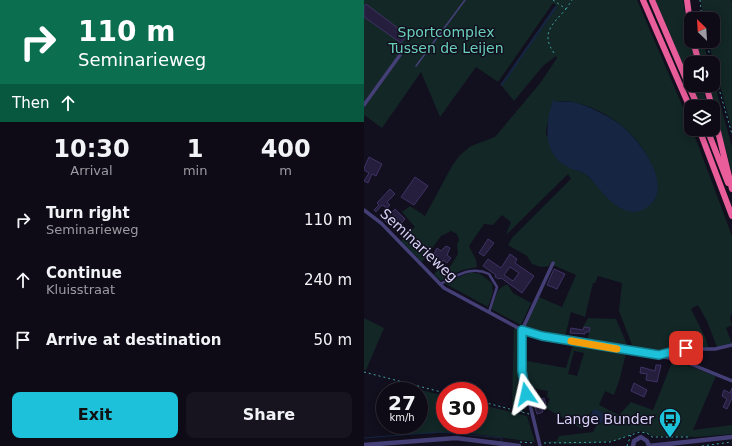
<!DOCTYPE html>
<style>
body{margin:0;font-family:"DejaVu Sans",sans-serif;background:#17141f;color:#f1f3f6;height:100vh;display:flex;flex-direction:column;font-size:15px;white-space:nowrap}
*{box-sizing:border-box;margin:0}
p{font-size:13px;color:#9b9ba1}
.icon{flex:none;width:22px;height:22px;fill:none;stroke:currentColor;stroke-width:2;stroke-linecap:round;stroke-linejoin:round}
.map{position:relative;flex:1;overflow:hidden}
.details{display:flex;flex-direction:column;background:#0e0b16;width:364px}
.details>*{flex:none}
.guide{background:#0b6e4f;color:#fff;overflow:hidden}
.needle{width:26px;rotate:335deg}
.tools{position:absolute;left:320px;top:12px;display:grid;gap:8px}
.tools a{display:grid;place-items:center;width:36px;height:36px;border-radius:8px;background:#0e0b16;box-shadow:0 2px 10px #0003,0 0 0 1px #2e2b35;font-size:20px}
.speed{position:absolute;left:12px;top:382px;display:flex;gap:8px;font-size:20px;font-weight:700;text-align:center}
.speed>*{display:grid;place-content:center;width:52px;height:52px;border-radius:50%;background:#0e0b16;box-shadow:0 2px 10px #0003,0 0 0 1px #2e2b35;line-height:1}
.speed small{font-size:10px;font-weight:400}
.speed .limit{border:6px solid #d22;background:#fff;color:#111}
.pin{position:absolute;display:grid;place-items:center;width:34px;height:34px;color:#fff;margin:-17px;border-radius:8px;box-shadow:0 2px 6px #0006}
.me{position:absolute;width:44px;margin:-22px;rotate:349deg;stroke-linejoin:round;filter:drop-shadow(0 0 3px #0008)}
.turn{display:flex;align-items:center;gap:14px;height:84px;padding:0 12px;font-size:18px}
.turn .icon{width:52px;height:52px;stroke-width:2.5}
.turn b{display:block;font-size:28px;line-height:34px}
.then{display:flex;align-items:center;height:38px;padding:0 12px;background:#0003;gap:8px;font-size:15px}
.eta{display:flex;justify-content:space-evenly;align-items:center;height:68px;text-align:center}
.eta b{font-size:24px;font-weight:600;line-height:28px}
.button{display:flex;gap:8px;margin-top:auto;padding:8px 12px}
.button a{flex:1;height:46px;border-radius:8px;background:#1dc1da;color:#111;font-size:16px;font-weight:600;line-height:46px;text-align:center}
.button a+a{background:#17141f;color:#f1f3f6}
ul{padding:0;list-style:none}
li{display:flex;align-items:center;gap:12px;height:60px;padding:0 12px}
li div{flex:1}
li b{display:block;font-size:15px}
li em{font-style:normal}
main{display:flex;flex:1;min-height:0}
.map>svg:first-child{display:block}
.green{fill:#132727;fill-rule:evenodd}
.water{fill:#152542}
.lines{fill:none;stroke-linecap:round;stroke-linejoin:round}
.stream{stroke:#152542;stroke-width:1}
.building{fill:#251e3d;stroke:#3f3366;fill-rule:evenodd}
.path{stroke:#3da2a0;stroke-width:1;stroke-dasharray:2 3;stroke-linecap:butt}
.service{stroke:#444077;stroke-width:1.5}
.pedestrian{stroke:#444077;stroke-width:2.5}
.minor{stroke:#444077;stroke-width:3.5}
.tertiary{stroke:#444077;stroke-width:4.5}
.motorway{stroke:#e95d9b;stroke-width:6}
.route-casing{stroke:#137d8e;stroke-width:10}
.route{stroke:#1dc1da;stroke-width:7}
.slow{stroke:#f59e0b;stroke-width:7}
.labels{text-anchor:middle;stroke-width:3;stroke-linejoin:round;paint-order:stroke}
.park-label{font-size:14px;fill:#68cfb9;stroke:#120f1e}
.street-label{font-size:14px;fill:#d8d2f9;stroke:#120f1e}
.poi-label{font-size:14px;fill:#d8d2f9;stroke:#120f1e;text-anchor:end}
</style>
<main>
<section class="details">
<div class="guide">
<div class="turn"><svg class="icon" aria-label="right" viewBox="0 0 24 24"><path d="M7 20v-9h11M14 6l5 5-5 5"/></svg><div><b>110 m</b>Seminarieweg</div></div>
<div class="then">Then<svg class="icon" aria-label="ahead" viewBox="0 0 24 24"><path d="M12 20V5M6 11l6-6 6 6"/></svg></div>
</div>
<div class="eta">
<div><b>10:30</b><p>Arrival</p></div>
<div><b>1</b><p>min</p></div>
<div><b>400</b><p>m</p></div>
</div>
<ul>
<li><svg class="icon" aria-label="right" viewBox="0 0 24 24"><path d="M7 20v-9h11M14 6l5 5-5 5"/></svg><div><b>Turn right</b><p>Seminarieweg</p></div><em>110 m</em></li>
<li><svg class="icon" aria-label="ahead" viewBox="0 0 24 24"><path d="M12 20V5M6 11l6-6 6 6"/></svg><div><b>Continue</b><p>Kluisstraat</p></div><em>240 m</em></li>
<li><svg class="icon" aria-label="arrive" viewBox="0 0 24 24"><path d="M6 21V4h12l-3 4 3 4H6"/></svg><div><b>Arrive at destination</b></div><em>50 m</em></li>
</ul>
<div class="button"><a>Exit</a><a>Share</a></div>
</section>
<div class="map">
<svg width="368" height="446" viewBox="0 0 368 446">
<rect width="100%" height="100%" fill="#120f1e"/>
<path class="green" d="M0 0H273L327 126 368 236V313L366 318 368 325 362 328 368 343 353 347 343 321 334 305 327 309 342 339 344 347 317 348 294 353 270 350 255 311 258 283 234 276 231 283H229L221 317 207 312 201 337 161 326 175 297 198 307 212 275 189 265 190 262 188 261 185 266 177 267 168 264 163 256 144 245 148 238 207 179 204 174 142 235 147 222 138 215 129 225 120 224 105 246 112 260 113 267 98 270 77 281 70 274 76 268 77 272 81 275 94 254 93 244 95 240 93 234 87 231 77 236 58 262 37 241 51 227 38 212 46 206 61 216 88 166 96 155 107 146 131 137 177 82 193 58 192 56 179 66 150 101 137 85 192 5 189 3 134 82 112 67 76 117 57 72 18 128 0 115ZM205 101C244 108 283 139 291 177 292 186 295 193 290 201L260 208 246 200 222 174 201 165 182 134V130L188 104 191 102Z
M289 0H319L324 31 332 63H327V84Z
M337 0H367L368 2V130L344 41H349V19H339Z
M331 41H339L345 63H337Z
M349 78 368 147V173L344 85H349Z
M327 85H338L344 107H337Z
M107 272 116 274 128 283 129 292 124 307 80 283Z
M141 285H144L149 293 167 303 157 325 127 309 134 290Z
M0 318 20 328 2 370H0Z
M224 318 252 319 265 349 223 341 226 329 219 327Z
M150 327 155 330C152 356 157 383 150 407H148Z
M209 344 262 353 256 378 250 395 241 391 235 405 255 415 267 402 289 410 309 360 352 376 329 430 368 425V434L332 437 288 436 277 431C268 432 261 438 253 440 232 445 199 445 178 442L193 441 195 436 229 432 233 424 243 422 244 415 238 413 227 412 218 429 182 408 186 399 183 397 184 391 162 387 158 360 202 368ZM210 351 220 353 213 376 204 374Z
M45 387 81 396V425H115V404L163 416 171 442 96 432 33 435 36 425H55V391H44Z"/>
<path class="water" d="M191 6 193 7 138 86 136 85Z
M189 100C196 104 203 100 210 102 225 106 241 114 254 123 273 136 309 183 287 204 283 208 276 212 270 212 250 211 237 190 225 177 220 171 211 171 204 167 178 154 181 123 189 100Z
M230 409 244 415 245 421 232 424 226 423V416Z"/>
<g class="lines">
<path class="stream" d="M0 438 75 432 138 438 137 442"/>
</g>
<path class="building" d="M2 4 43 35 37 43 0 17V7Z
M5 157 18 164 12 176 8 174 4 183 0 181 5 173 0 170V168Z
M51 177 64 186 50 205 37 197Z
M26 189 31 194 23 202 26 205 23 208 18 205 12 212 10 210 15 205 13 203Z
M31 209 41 219 36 225 29 219 24 224 20 220Z
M124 239 130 243 120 256 115 253Z
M82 246 86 248 83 255 87 258 83 263 79 260 76 265 71 261 74 257 70 254 73 248 77 251Z
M146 254 153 259 151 263 170 276 158 293 137 278 135 279 131 277 132 275 119 266 124 259 137 268ZM146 267 155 273 149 281 140 275Z
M190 269 201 274 193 289 183 285Z
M220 327 226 328 225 332H221V334L206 333 207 328 219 330Z
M292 365H297L293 382 282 380 283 374 276 373 277 367 291 371Z
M270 383 283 390 280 397 267 391Z
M368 388V398L363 409 359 407 363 399 358 396 360 390 366 393Z
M172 397 173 400 180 398 182 404 177 406 179 412 173 414 168 399Z"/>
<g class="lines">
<path class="path" d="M189 0 202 9C189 24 176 33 190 53
M336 0 338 19
M202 9 208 0
M342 41 348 63
M349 68 368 134
M0 372 81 393
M115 401 165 414
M158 412 154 406 159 389
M156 442 171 443
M180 443 246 442 276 432 283 433 288 437H325
M263 446 267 435
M338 446 368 442"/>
<path class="service" d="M52 66 101 0"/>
<path class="pedestrian" d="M76 284C93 276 107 265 125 274L133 287 125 312"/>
<path class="minor" d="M0 105 36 55
M0 210 17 223 80 288 158 330 179 336 317 360 368 381
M295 355 314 349H351L368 345
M176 446 158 371V330L189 263"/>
<path class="tertiary" d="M0 445 92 438 155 446
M269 446 270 441 277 437 283 441 285 446
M285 446 368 437"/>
<path class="motorway" d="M279 0 327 110
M288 0 334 107
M323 0 327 30
M329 41 335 63
M342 85 348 107
M349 111 368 189
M335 129 368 216
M343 129 364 183"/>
</g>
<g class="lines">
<g class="route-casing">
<path id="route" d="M162 394 158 371V330L178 336 295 355 322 348"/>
</g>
<use href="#route" class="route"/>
<path class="slow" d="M207 341 253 349"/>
</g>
<defs>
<g id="bus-pin" transform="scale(1.15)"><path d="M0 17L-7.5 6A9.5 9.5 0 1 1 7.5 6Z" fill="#1dc1da" stroke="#120f1e"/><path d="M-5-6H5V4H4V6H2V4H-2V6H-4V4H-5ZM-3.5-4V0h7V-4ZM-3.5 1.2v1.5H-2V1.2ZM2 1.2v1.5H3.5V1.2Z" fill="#111"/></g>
</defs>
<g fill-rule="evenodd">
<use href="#bus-pin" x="306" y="419"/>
</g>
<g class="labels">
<g class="park-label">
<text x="82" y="37">Sportcomplex<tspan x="82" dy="16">Tussen de Leijen</tspan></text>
</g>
<g class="street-label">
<text transform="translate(55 245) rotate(43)" y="5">Seminarieweg</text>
</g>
<g class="poi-label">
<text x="290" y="424">Lange Bunder</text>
</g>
</g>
</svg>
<div class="tools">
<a><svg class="needle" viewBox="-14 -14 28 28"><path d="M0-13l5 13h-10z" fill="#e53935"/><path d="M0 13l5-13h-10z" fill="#9b9ba1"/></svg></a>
<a><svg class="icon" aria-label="sound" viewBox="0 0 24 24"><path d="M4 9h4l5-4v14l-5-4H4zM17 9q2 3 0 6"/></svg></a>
<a><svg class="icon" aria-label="layers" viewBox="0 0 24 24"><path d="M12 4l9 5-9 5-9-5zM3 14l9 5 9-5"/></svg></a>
</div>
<div class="speed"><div>27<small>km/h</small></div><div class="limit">30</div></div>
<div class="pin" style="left:322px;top:348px;background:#d93025"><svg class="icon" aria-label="arrive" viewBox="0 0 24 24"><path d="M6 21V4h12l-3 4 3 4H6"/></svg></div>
<svg class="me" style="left:162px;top:394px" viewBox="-20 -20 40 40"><path d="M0-17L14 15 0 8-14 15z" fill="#1dc1da" stroke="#fff" stroke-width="4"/></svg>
</div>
</main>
